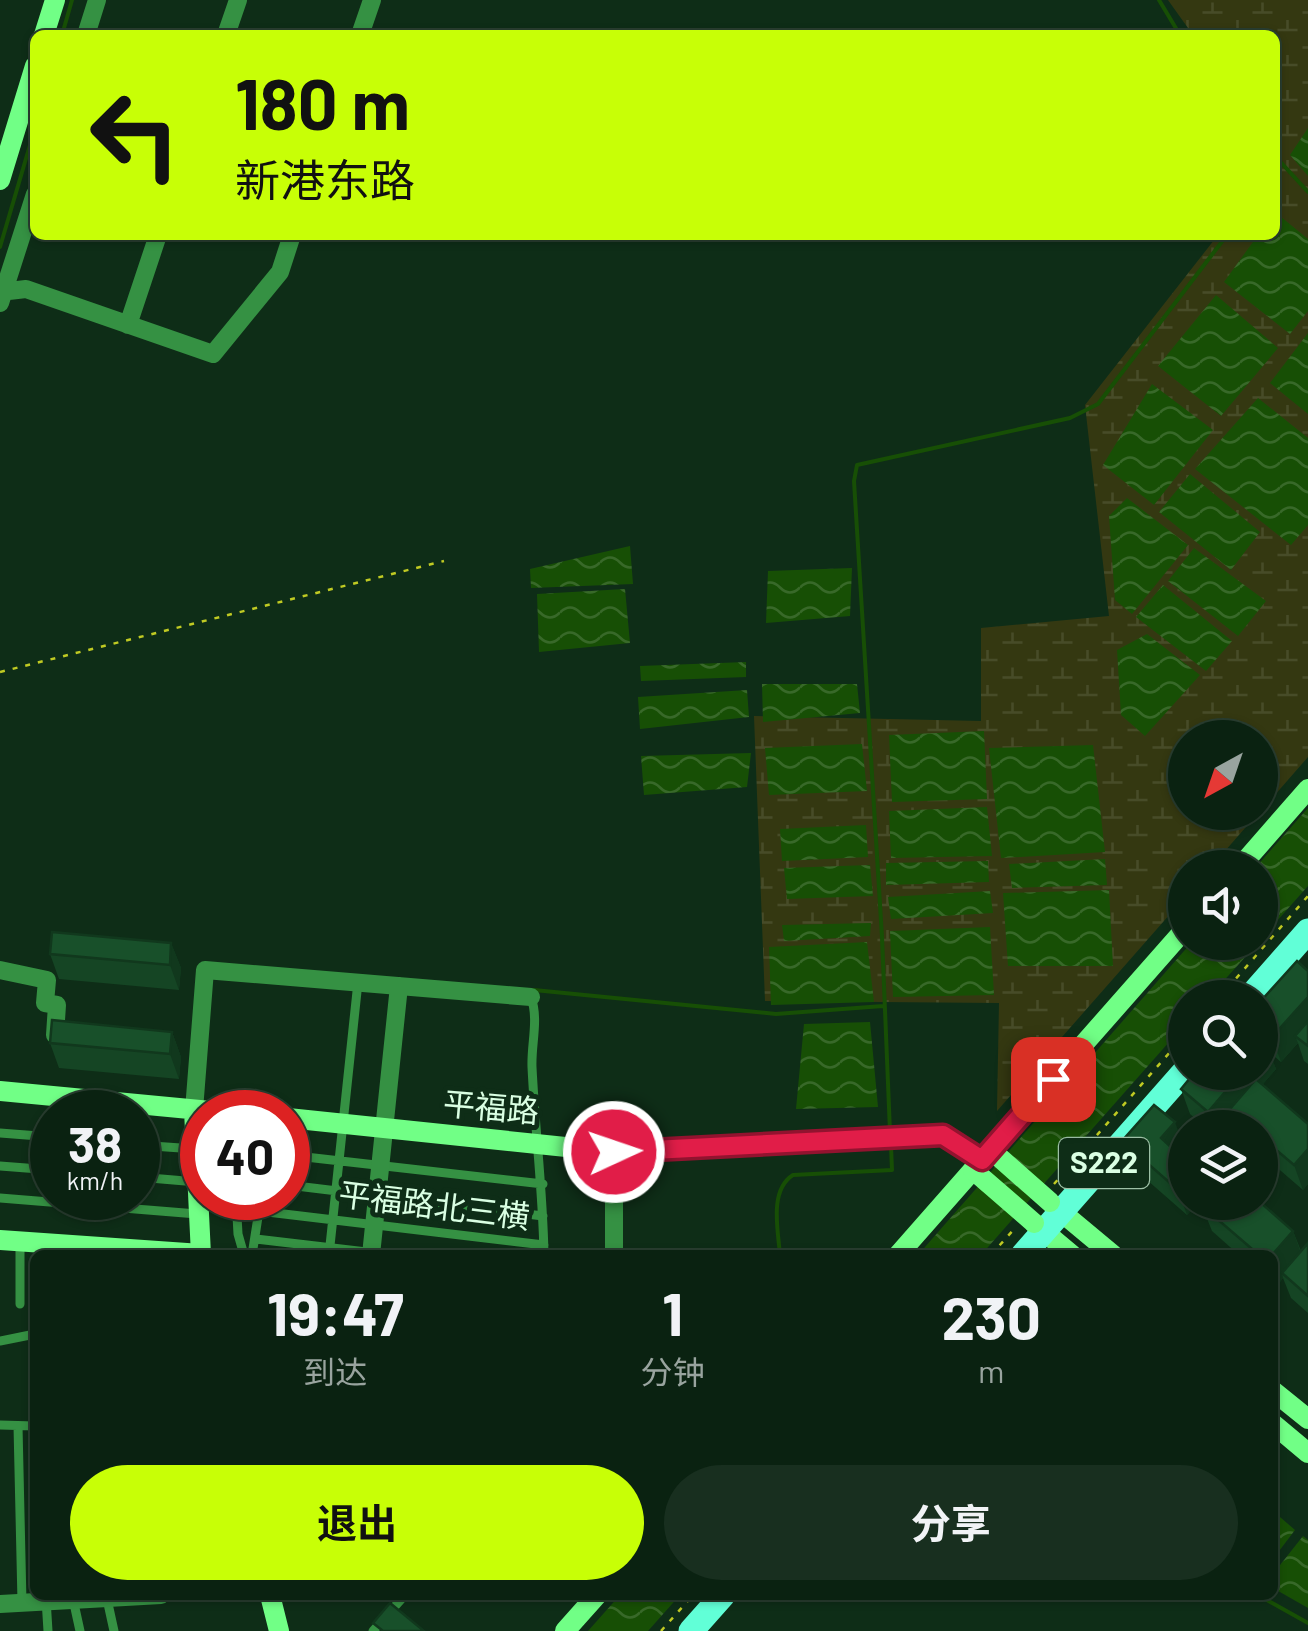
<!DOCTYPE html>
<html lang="zh">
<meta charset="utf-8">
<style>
body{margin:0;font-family:Barlow,"Noto Sans SC",sans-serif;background:#182f1f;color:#f1f3f6;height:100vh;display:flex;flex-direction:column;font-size:38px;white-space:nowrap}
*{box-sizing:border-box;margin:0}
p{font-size:32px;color:#99a49f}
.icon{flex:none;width:55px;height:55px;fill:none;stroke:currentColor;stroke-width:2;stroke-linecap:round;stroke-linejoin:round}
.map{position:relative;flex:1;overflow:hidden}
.drawer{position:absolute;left:30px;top:1250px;width:1248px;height:350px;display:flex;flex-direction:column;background:#0a2211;border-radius:15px;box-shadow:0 2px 8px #0004,0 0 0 2px #2a3f31}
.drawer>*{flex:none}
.top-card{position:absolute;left:30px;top:30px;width:1250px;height:210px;border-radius:15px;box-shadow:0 2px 8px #0004,0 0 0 2px #2a3f31;background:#c8ff06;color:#111;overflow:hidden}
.needle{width:65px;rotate:220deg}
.controls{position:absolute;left:1168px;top:720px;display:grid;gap:20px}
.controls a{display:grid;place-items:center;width:110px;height:110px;border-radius:50%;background:#0a2211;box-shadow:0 2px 8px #0004,0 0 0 2px #2a3f31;font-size:50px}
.speed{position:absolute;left:30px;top:1090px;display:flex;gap:20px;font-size:50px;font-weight:700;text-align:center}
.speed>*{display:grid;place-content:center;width:130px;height:130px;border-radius:50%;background:#0a2211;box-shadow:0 2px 8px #0004,0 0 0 2px #2a3f31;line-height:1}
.speed small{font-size:25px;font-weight:400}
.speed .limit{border:15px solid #d22;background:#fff;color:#111}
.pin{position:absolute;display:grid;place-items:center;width:85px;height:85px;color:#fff;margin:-42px;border-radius:20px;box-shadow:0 5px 15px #0006}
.me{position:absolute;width:110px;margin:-55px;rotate:87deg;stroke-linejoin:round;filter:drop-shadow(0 0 8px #0008)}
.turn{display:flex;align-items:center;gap:35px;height:210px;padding:0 40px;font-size:45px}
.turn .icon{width:130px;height:130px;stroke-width:2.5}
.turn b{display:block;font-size:70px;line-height:85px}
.eta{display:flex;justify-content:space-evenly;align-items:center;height:170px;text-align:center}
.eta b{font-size:60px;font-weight:700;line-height:70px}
.button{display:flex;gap:20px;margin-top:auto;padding:20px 40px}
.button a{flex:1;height:115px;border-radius:60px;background:#c8ff06;color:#111;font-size:40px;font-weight:700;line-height:115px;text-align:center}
.button a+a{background:#182f1f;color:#f1f3f6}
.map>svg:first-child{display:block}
.wetland{fill:url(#wetland-marsh)}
.water{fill:url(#water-waves)}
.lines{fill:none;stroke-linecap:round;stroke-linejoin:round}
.stream{stroke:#174f05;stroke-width:4}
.path{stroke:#c0ca23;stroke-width:2.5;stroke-dasharray:5 8;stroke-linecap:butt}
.lane{stroke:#359143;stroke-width:9}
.street{stroke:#359143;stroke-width:18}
.secondary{stroke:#71ff86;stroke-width:20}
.primary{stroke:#61ffd7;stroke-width:25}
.secondary-bridge{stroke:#71ff86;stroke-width:20}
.wall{fill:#154524}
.shaded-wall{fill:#11381d}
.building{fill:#18502a;stroke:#11381d;stroke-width:2.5}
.route-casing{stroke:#92132f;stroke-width:25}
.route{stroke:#e11d48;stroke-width:18}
.labels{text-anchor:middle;stroke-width:10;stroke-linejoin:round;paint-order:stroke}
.shield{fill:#0e2d17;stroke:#9dc0a6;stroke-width:2.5}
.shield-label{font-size:30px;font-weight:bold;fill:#daffe3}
.street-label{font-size:32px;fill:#daffe3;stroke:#0e2d17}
</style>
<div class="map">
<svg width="1308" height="1631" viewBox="0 0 1308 1631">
<defs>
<pattern id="wetland-marsh" width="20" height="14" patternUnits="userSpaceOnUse" patternTransform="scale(2.5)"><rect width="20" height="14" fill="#343811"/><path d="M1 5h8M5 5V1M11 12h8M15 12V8" fill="none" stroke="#474c28"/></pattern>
<pattern id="water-waves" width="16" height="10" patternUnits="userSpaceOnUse" patternTransform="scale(2.5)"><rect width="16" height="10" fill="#174f05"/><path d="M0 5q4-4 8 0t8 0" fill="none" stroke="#386929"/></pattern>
</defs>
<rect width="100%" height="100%" fill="#0e2d17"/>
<path class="wetland" d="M1168 0H1308V757L1260 812V738H1185V812H1259L1211 867 1185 868V897L997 1111 999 1003 765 1001 754 716 981 721V628L1109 616 1085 405 1218 235H1275V161L1280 154 1275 147V35H1193Z"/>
<path class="water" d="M1308 128V176L1290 155Z
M1275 212 1308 239V311L1290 334 1224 282 1258 235H1275Z
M1216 295 1278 348 1221 416 1158 366Z
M1308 333V414L1270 383Z
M1152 384 1213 430 1154 505 1103 465Z
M1258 398 1308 438V525L1291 545 1195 469Z
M1190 474 1260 532 1231 570 1159 512Z
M1127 498 1188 545 1132 614 1115 600 1109 516Z
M630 546 633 584 531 588 530 569Z
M1194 548 1266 601 1238 636 1168 581Z
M852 568 850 616 766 623 768 571Z
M1163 585 1232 641 1206 671 1136 617Z
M625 589 630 643 539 652 537 594Z
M1147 634 1200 675 1145 736 1121 715 1117 650Z
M746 662V677L641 681 640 666Z
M762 684H857L860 713 763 722Z
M747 690 749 717 640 729 638 697Z
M984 731 987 799 892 802 889 735Z
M862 744 867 791 769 795 765 748Z
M1093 745 1105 852 1001 858 989 748Z
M751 753 747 787 644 795 641 756Z
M987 807 992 856 891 858 889 811Z
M1308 808V886L1260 940V868L1256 867Z
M866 825 868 857 782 861 780 829Z
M1105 859 1107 885 1012 888 1009 864Z
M988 861 989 882 886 885V863Z
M870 865 873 896 787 899 784 868Z
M1109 890 1113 966H1008L1003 893Z
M990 891 993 913 891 919 888 897Z
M871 923 870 936 784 941 782 925Z
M990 927 994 995 893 997 890 931Z
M867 942 874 1002 771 1005 769 947Z
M1191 943H1258L1209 997 1185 998V1024L981 1255H918Z
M870 1022 878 1107 796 1109 804 1024Z
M1273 1511 1295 1530 1273 1559Z
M1303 1536 1308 1540V1608L1273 1588V1574Z
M620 1595H680L648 1631H588Z"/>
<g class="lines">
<path class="stream" d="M1159 0 1180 35
M62 35 72 0
M1275 156 1308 192
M0 247 35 128
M534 990 776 1014 883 1006
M890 1132 882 937 854 481 857 465 1070 418 1098 404 1227 235
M780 1255C778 1230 769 1190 793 1175L892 1170 891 1146
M1258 1595 1308 1623"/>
<path class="path" d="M0 672 444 561
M1219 998 1308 896
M1054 1184 1185 1035
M991 1255 1015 1228
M661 1631 693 1595"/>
<path class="lane" d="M531 997C539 1020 531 1044 532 1067 535 1130 543 1192 544 1255
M0 1133 52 1137
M138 1145 195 1149
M288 1155 543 1184
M0 1166 52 1170
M138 1177 197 1182
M288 1185 543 1216
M0 1198 197 1214
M236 1198 238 1234 244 1255
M259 1211 544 1245
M256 1239 392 1255
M252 1255 261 1198
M329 1255 358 982
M20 1304V1242
M0 1341 35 1334
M0 1425 35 1426
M18 1426 22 1602
M46 1599 48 1631
M73 1599 80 1631
M107 1599 114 1631
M373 1631 405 1595"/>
<path class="street" d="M86 35 97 0
M226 35 238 0
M360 35 372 0
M0 292 26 289 213 354 280 272 292 235
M0 303 35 194
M128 325 158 235
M0 970 47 980 45 1003 57 1005 55 1035 61 1036
M194 1110 205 970 531 997
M371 1255 399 986
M614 1255V1152
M0 1604 161 1595"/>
<path class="secondary" d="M44 35 55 0
M0 180 35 66
M1239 868 1308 789
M0 1091 221 1112
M194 1110 201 1255
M288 1118 614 1152 943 1135 982 1160
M1053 1205 1113 1255
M1035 1224 1072 1255
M0 1240 201 1254
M898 1255 1185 929
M1272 1390 1308 1419
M1272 1423 1308 1453
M270 1595 279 1631
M565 1631 597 1595"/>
<path class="primary" d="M1249 998 1308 931
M1023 1255 1185 1071
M691 1631 723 1595"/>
<path class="secondary-bridge" d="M991 1150 1050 1202
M973 1170 1034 1223"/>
</g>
<path class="wall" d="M171 943 181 968 179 990 59 979 50 954Z
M1308 971V1064L1304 1061 1298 1043 1281 1062 1269 1052 1276 1069 1263 1084 1308 1124V1184L1303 1190 1260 1153V1128H1236L1233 1118 1225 1128H1206L1190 1114 1181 1089 1260 1072V1002Z
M172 1032 181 1057 179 1079 59 1068 50 1043Z
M1122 1141 1184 1148 1178 1154 1185 1202H1199L1187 1215 1131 1166Z
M1202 1206 1293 1231 1301 1251 1308 1243V1313L1291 1298 1283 1278 1276 1287 1272 1284V1255H1239L1212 1231Z"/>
<path class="shaded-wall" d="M171 943 181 968 179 990 170 965Z
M1308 997V1032L1295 1036 1298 1043 1281 1062 1272 1037Z
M172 1032 181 1057 179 1079 170 1054Z
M1267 1044 1276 1069 1236 1115 1230 1109 1233 1118 1225 1128H1213L1208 1112 1242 1072H1260V1052Z
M1175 1122 1184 1148 1170 1164 1161 1138Z
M1308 1149V1184L1303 1190 1294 1165Z
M1185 1182V1202H1199L1187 1215 1178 1190Z
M1293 1231 1302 1256 1282 1273 1283 1278 1276 1287 1272 1278V1255Z"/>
<path class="building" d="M52 932 171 943 170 965 50 954Z
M1297 961 1308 971V997L1272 1037 1260 1026V1002Z
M52 1020 172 1032 170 1054 50 1043Z
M1308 1021V1046L1295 1036Z
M1260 1038 1267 1044 1260 1052Z
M1195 1072H1242L1208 1112 1181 1089Z
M1256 1079 1308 1124V1149L1294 1165 1260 1136V1128H1251L1230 1109Z
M1154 1105 1175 1122 1161 1138 1185 1160V1182L1178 1190 1122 1141Z
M1206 1202H1260L1293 1231 1272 1255H1259L1202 1206Z
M1308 1243V1296L1282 1273Z
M390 1603 424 1631H383L373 1623Z"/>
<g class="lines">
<g class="route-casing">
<path id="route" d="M614 1152 943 1135 982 1160 1053 1079"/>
</g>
<use href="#route" class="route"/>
</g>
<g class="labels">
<rect class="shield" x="1059" y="1138" width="90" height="50" rx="8"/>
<g class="shield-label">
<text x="1104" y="1173">S222</text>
</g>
<g class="street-label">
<text transform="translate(491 1108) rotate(5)" y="11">平福路</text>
<text transform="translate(434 1206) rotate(7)" y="11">平福路北三横</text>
</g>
</g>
</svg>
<div class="controls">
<a><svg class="needle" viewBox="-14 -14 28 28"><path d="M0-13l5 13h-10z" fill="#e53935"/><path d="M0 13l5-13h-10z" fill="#99a49f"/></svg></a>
<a><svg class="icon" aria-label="sound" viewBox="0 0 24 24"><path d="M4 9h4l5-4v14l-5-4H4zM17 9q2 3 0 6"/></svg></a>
<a><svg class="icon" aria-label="search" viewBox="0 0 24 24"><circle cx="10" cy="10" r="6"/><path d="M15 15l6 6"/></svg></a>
<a><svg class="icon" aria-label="layers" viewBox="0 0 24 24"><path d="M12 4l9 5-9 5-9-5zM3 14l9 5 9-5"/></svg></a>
</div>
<div class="speed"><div>38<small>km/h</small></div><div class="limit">40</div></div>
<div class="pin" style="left:1053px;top:1079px;background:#d93025"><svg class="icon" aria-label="arrive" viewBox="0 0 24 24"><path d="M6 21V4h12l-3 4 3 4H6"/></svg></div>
<svg class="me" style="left:614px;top:1152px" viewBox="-20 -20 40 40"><circle r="17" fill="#e11d48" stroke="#fff" stroke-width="3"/><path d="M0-11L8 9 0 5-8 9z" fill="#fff"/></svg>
<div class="top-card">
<div class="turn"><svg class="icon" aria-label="left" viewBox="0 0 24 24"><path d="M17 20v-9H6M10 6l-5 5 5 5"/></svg><div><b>180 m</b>新港东路</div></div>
</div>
<section class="drawer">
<div class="eta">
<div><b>19:47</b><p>到达</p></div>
<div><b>1</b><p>分钟</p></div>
<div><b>230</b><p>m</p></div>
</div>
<div class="button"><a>退出</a><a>分享</a></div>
</section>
</div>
